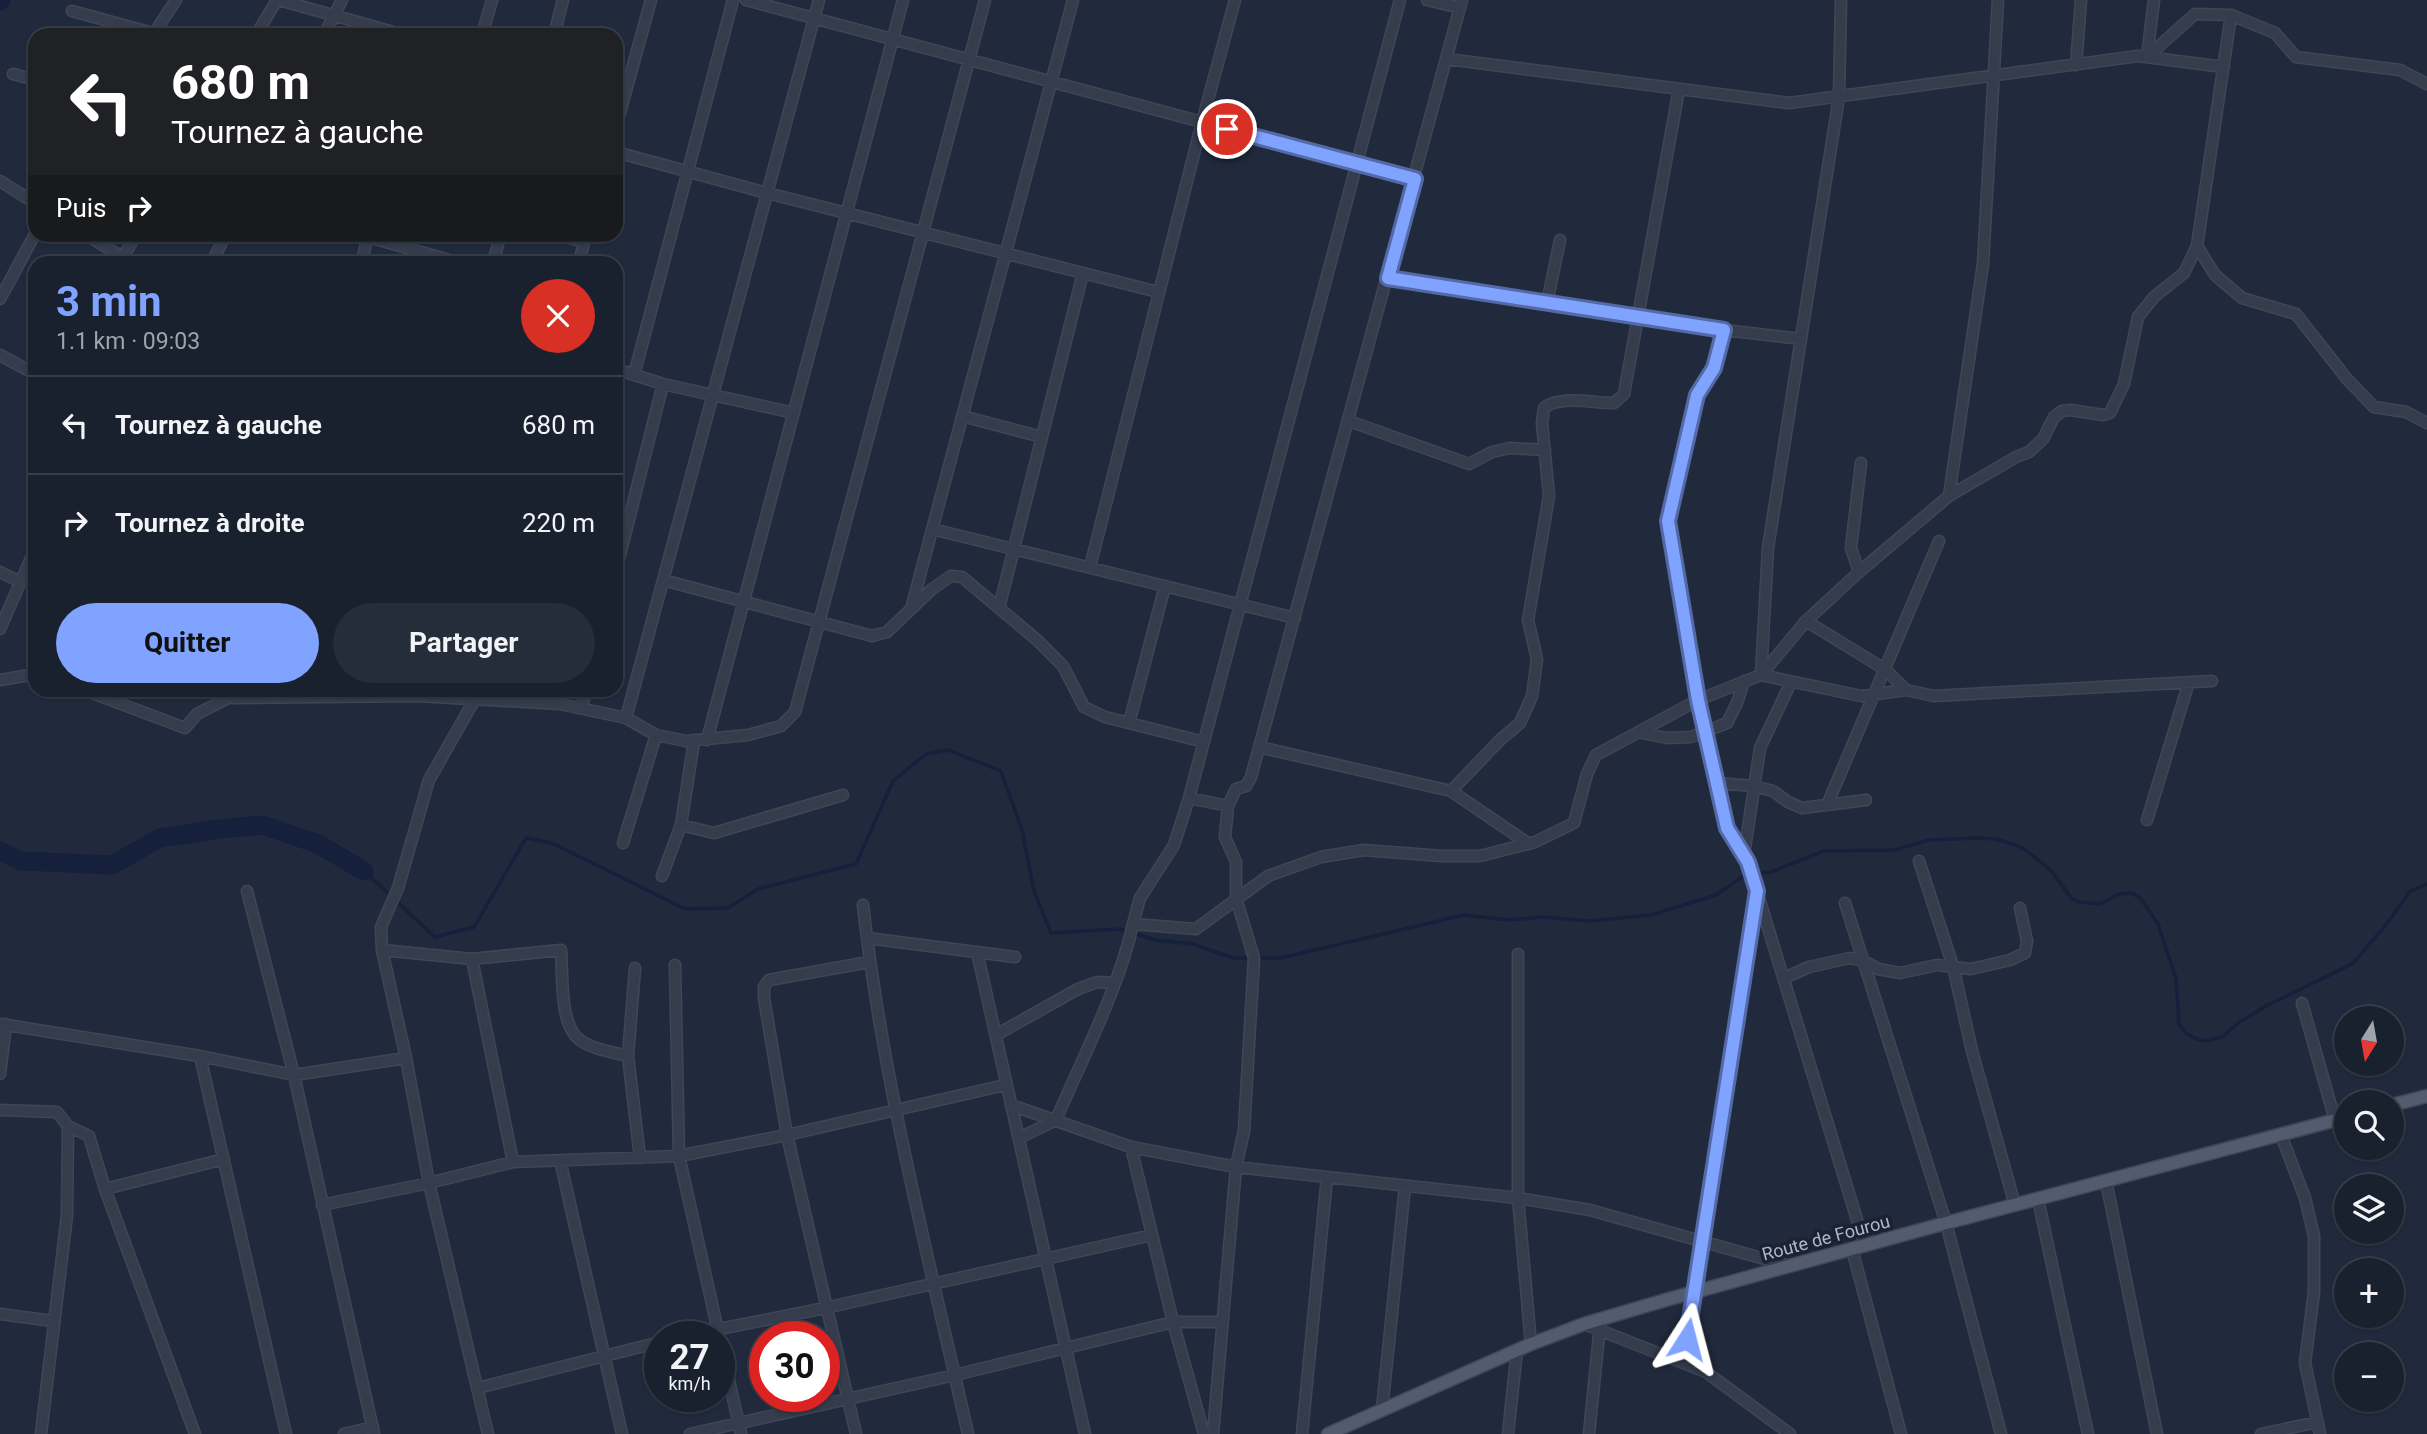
<!DOCTYPE html>
<html lang="fr">
<meta charset="utf-8">
<style>
body{margin:0;font-family:Roboto,sans-serif;background:#262d3a;color:#f1f3f6;height:100vh;display:flex;flex-direction:column;font-size:26px;white-space:nowrap}
*{box-sizing:border-box;margin:0}
p{font-size:23px;color:#9fa3aa}
.icon{flex:none;width:38px;height:38px;fill:none;stroke:currentColor;stroke-width:2;stroke-linecap:round;stroke-linejoin:round}
.map{position:relative;flex:1;overflow:hidden}
.panel{position:absolute;left:28px;top:256px;width:595px;height:441px;display:flex;flex-direction:column;background:#19202e;border-radius:21px;box-shadow:0 2px 5px #0004,0 0 0 2px #373e4a}
.panel>*{flex:none}
.banner{position:absolute;left:28px;top:28px;width:595px;height:214px;border-radius:21px;box-shadow:0 2px 5px #0004,0 0 0 2px #373e4a;background:#202124;color:#fff;overflow:hidden}
.needle{width:46px;rotate:191deg}
.fabs{position:absolute;left:2334px;top:1006px;display:grid;gap:14px}
.fabs a{display:grid;place-items:center;width:70px;height:70px;border-radius:50%;background:#19202e;box-shadow:0 2px 5px #0004,0 0 0 2px #373e4a;font-size:35px}
.speed{position:absolute;left:644px;top:1321px;display:flex;gap:14px;font-size:35px;font-weight:700;text-align:center}
.speed>*{display:grid;place-content:center;width:91px;height:91px;border-radius:50%;background:#19202e;box-shadow:0 2px 5px #0004,0 0 0 2px #373e4a;line-height:1}
.speed small{font-size:18px;font-weight:400}
.speed .limit{border:10px solid #d22;background:#fff;color:#111}
.pin{position:absolute;display:grid;place-items:center;width:60px;height:60px;color:#fff;margin:-30px;border:4px solid #fff;border-radius:50%;box-shadow:0 2px 7px #0007}
.me{position:absolute;width:77px;margin:-38px;rotate:9deg;stroke-linejoin:round;filter:drop-shadow(0 0 5px #0008)}
.turn{display:flex;align-items:center;gap:24px;height:147px;padding:0 28px;font-size:32px}
.turn .icon{width:91px;height:91px;stroke-width:2.5}
.turn b{display:block;font-size:49px;line-height:60px}
.then{display:flex;align-items:center;height:66px;padding:0 28px;background:#0003;gap:14px;font-size:26px}
.round{display:grid;place-items:center;flex:none;width:74px;height:74px;border-radius:37px;background:#262d3a}
.headline{display:flex;align-items:center;justify-content:space-between;height:119px;padding:0 28px}
h1{font-size:42px;font-weight:700;line-height:52px;color:#80a3ff}
.action{display:flex;gap:14px;margin-top:auto;padding:14px 28px}
.action a{flex:1;height:80px;border-radius:42px;background:#80a3ff;color:#111;font-size:28px;font-weight:700;line-height:80px;text-align:center}
.action a+a{background:#262d3a;color:#f1f3f6}
ul{padding:0;list-style:none}
li{display:flex;align-items:center;gap:21px;height:98px;padding:0 28px;border-top:2px solid #373e4a}
li div{flex:1}
li b{display:block;font-size:26px}
li em{font-style:normal}
.map>svg:first-child{display:block}
.lines{fill:none;stroke-linecap:round;stroke-linejoin:round}
.stream{stroke:#14203c;stroke-width:3.5}
.river{stroke:#14203c;stroke-width:19}
.minor-casing{stroke:#3f4656;stroke-width:13}
.major-casing{stroke:#3f4656;stroke-width:15}
.minor{stroke:#353d4d;stroke-width:10}
.major{stroke:#535b6e;stroke-width:12}
.route-casing{stroke:#536aa6;stroke-width:18}
.route{stroke:#80a3ff;stroke-width:12}
.labels{text-anchor:middle;stroke-width:7;stroke-linejoin:round;paint-order:stroke}
.street-label{font-size:18px;fill:#b1b7c9;stroke:#1b2232}
</style>
<div class="map">
<svg width="2427" height="1434" viewBox="0 0 2427 1434">
<rect width="100%" height="100%" fill="#212a3d"/>
<g class="lines">
<path class="stream" d="M364 871 391 896
M396 901 435 937 474 927 526 838 552 843 685 909 728 908 758 889 856 864 893 781 926 754 948 750 1001 771 1022 830 1034 891 1051 933 1120 929 1156 940 1193 944 1233 958H1281L1464 915 1508 920 1544 917 1589 921 1651 915 1716 895 1745 875 1771 872 1824 851 1894 850 1929 840 1978 838 1996 839 2016 845 2029 852 2052 872 2072 899 2080 902 2100 904 2119 894 2132 893 2141 899 2158 924 2176 978 2179 1024 2186 1033 2197 1039 2208 1041 2222 1037 2241 1021 2268 1005 2352 964 2386 925 2410 891 2427 884"/>
<path class="river" d="M0 1 1 0
M0 851 21 861 112 865 160 838 220 829 263 825 318 844 364 871"/>
<g class="minor-casing">
<path id="minor" d="M279 0 404 35
M746 0 1415 179
M1427 0 1460 8
M1841 0 1839 97 1768 548 1761 675 1861 696 1906 690
M72 11 160 35
M153 35 176 0
M256 35 277 0
M324 35 342 0
M482 35 492 0
M554 35 563 0
M2147 57 2195 14 2231 15 2275 33 2296 57 2400 70 2427 84
M2147 57 2154 0
M1447 59 1789 103 2138 56 2224 67
M2076 65 2081 0
M13 74 35 80
M616 127 651 0
M616 152 767 193 1158 292
M0 181 35 203
M85 234 130 262
M358 234 456 262
M555 234 584 242
M2197 246 2215 275 2242 298 2296 314 2347 379 2374 407 2406 412 2427 423
M122 258 137 234
M212 262 226 234
M362 262 368 234
M493 262 501 234
M579 262 586 234
M1388 278 1724 330 1801 339
M0 299 35 234
M1547 303 1560 240
M1724 330 1714 367 1697 395 1668 521 1698 700 1727 828 1748 862 1865 1246
M0 355 35 374
M616 369 663 384 794 413
M634 375 733 0
M962 416 1042 437
M1349 421 1469 464 1492 452 1510 448 1545 450
M1949 496 1983 264 1998 0
M932 529 1295 618
M1090 567 1202 122 1235 0
M616 571 663 384
M0 572 21 582 35 571
M1859 572 1851 548 1861 463
M663 580 872 636 887 632 932 589 951 576 962 577 1037 640 1063 666 1084 707 1105 717 1204 742
M999 608 1083 273
M911 609 1073 0
M1806 621 1886 670 1906 690 1934 696 2212 681
M0 629 35 549
M0 680 35 674
M84 690 185 728 197 714 228 698 417 696 560 704 626 718 656 735 686 741 748 735 781 726 795 712 985 0
M476 690 475 699 429 780 398 888 381 927 382 950 406 1058 429 1183 488 1434
M582 707 586 690
M626 718 819 0
M1129 723 1165 586
M1638 732 1667 738 1691 737 1727 723 1737 703 1744 681
M707 740 903 0
M1259 747 1451 791 1529 844
M1717 783 1754 786 1773 791 1788 802 1802 808 1866 800
M1451 791 1500 740 1520 723 1532 696 1537 659 1528 620 1549 496 1542 423 1544 408C1558 395 1594 403 1614 403L1624 394 1679 89
M1189 798 1228 806
M1827 805 1939 541
M2147 820 2189 682
M681 825 714 833 843 795
M623 843 656 735
M1744 855 1760 748 1791 682
M1919 861 1953 966 1972 1051 2015 1205
M662 876 681 825 694 741
M247 891 294 1075 374 1434
M1845 903 1946 1223 2001 1434
M863 905C883 1083 929 1259 968 1434
M1133 924 1140 898 1174 845 1189 798 1400 0
M867 938 1015 957
M382 950 472 959 561 950C563 975 559 1025 580 1040 594 1050 613 1052 628 1056
M977 952 1085 1434
M1518 954V1198L1531 1344
M472 959 513 1162
M675 965 679 1156 741 1434
M635 968 628 1056 640 1158
M1784 978 1809 967 1850 958 1864 961 1878 969 1900 973 1937 965 1971 969 2010 960 2025 953 2027 941 2020 908
M2302 1003 2335 1120
M0 1024 200 1056 294 1075 406 1058
M996 1035 1078 989 1097 982 1114 983
M200 1056 286 1434
M0 1074 6 1024
M1011 1105 1131 1147 1236 1167 1518 1198 1590 1210 1790 1266
M0 1110 57 1112 68 1126 89 1136 105 1189 195 1434
M2281 1135 2305 1198 2314 1236V1292L2305 1363 2320 1434
M1019 1138 1056 1120C1082 1059 1119 988 1133 924L1196 929 1268 876 1321 857 1364 850 1442 856H1480L1535 842 1574 823 1587 774 1596 755 1698 700 1761 675 1806 621 1859 572 1949 496 2016 457 2029 452 2043 439 2054 417 2062 411 2070 410 2103 415 2110 413 2124 384 2138 317 2154 297 2184 273 2197 246 2231 15
M1131 1147 1173 1322 1204 1434
M560 1160 622 1434
M2106 1181 2157 1434
M105 1189 224 1159
M2038 1199 2088 1434
M322 1205 429 1183 513 1162 679 1156 787 1135 1005 1085
M1852 1249 1901 1434
M0 1314 53 1321
M1584 1324 1706 1372 1790 1434
M679 1337 825 1308 1152 1235
M1683 1363 1756 896
M478 1388 660 1342
M1382 1410 1405 1186
M41 1434 67 1215 68 1126
M344 1434 373 1427
M690 1434 955 1375 1173 1322H1222
M856 1434 787 1135 764 998V987L769 980 869 962
M1213 1434 1236 1167 1244 1131 1254 958 1236 898V862L1225 837 1228 806 1236 789 1246 786 1251 777 1462 0
M1302 1434 1327 1177
M1508 1434 1517 1350
M1589 1434 1600 1325
M2261 1434 2318 1422"/>
</g>
<g class="major-casing">
<path id="major" d="M2392 1105 2427 1096
M1328 1434 1531 1344 1584 1324 1669 1299 1946 1223 2347 1117"/>
</g>
<use href="#minor" class="minor"/>
<use href="#major" class="major"/>
</g>
<g class="lines">
<g class="route-casing">
<path id="route" d="M1227 129 1415 179 1388 278 1724 330 1714 368 1697 395 1668 521 1698 700 1727 828 1748 862 1757 891 1687 1339"/>
</g>
<use href="#route" class="route"/>
</g>
<g class="labels">
<g class="street-label">
<text transform="translate(1826 1238) rotate(-15)" y="6">Route de Fourou</text>
</g>
</g>
</svg>
<div class="fabs">
<a><svg class="needle" viewBox="-14 -14 28 28"><path d="M0-13l5 13h-10z" fill="#e53935"/><path d="M0 13l5-13h-10z" fill="#9fa3aa"/></svg></a>
<a><svg class="icon" aria-label="search" viewBox="0 0 24 24"><circle cx="10" cy="10" r="6"/><path d="M15 15l6 6"/></svg></a>
<a><svg class="icon" aria-label="layers" viewBox="0 0 24 24"><path d="M12 4l9 5-9 5-9-5zM3 14l9 5 9-5"/></svg></a>
<a>+</a>
<a>−</a>
</div>
<div class="speed"><div>27<small>km/h</small></div><div class="limit">30</div></div>
<div class="pin" style="left:1227px;top:129px;background:#d93025"><svg class="icon" aria-label="arrive" viewBox="0 0 24 24"><path d="M6 21V4h12l-3 4 3 4H6"/></svg></div>
<svg class="me" style="left:1687px;top:1339px" viewBox="-20 -20 40 40"><path d="M0-17L14 15 0 8-14 15z" fill="#80a3ff" stroke="#fff" stroke-width="4"/></svg>
<div class="banner">
<div class="turn"><svg class="icon" aria-label="left" viewBox="0 0 24 24"><path d="M17 20v-9H6M10 6l-5 5 5 5"/></svg><div><b>680 m</b>Tournez à gauche</div></div>
<div class="then">Puis<svg class="icon" aria-label="right" viewBox="0 0 24 24"><path d="M7 20v-9h11M14 6l5 5-5 5"/></svg></div>
</div>
<section class="panel">
<div class="headline"><div><h1>3 min</h1><p>1.1 km · 09:03</p></div><a class="round" style="background:#d93025;color:#fff"><svg class="icon" aria-label="close" viewBox="0 0 24 24"><path d="M6 6l12 12M18 6L6 18"/></svg></a></div>
<ul>
<li><svg class="icon" aria-label="left" viewBox="0 0 24 24"><path d="M17 20v-9H6M10 6l-5 5 5 5"/></svg><div><b>Tournez à gauche</b></div><em>680 m</em></li>
<li><svg class="icon" aria-label="right" viewBox="0 0 24 24"><path d="M7 20v-9h11M14 6l5 5-5 5"/></svg><div><b>Tournez à droite</b></div><em>220 m</em></li>
</ul>
<div class="action"><a>Quitter</a><a>Partager</a></div>
</section>
</div>
